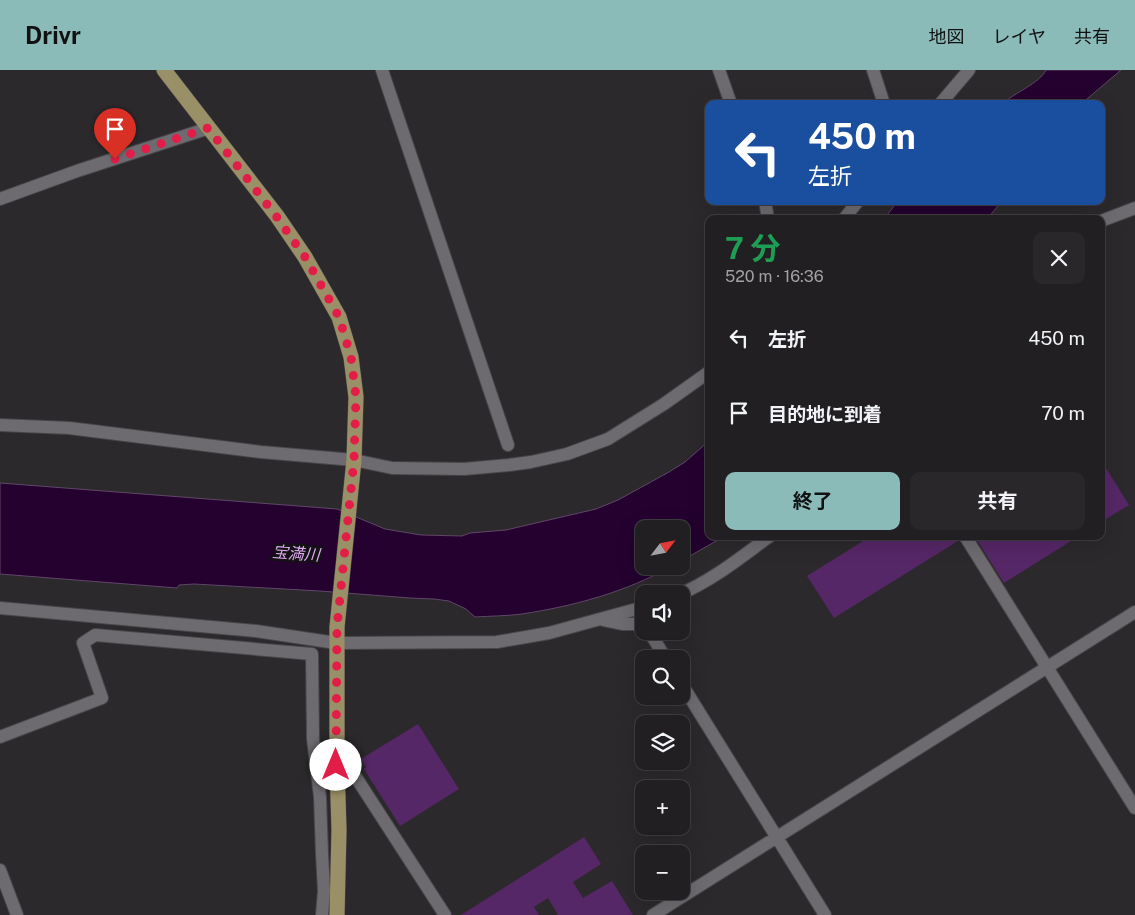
<!DOCTYPE html>
<html lang="ja">
<meta charset="utf-8">
<style>
body{margin:0;font-family:"Public Sans","Noto Sans JP",sans-serif;background:#29272a;color:#f1f3f6;height:100vh;display:flex;flex-direction:column;font-size:19px;white-space:nowrap}
*{box-sizing:border-box;margin:0}
p{font-size:16px;color:#a2a2a5}
.icon{flex:none;width:28px;height:28px;fill:none;stroke:currentColor;stroke-width:2;stroke-linecap:round;stroke-linejoin:round}
.map{position:relative;flex:1;overflow:hidden}
.details{position:absolute;left:705px;top:145px;width:400px;height:325px;display:flex;flex-direction:column;background:#211f22;border-radius:10px;box-shadow:0 5px 20px #0002,0 0 0 1px #3e3d40}
.details>*{flex:none}
.top-card{position:absolute;left:705px;top:30px;width:400px;height:105px;border-radius:10px;box-shadow:0 5px 20px #0002,0 0 0 1px #3e3d40;background:#1a4fa0;color:#fff;overflow:hidden}
.needle{width:32px;rotate:58deg}
.buttons{position:absolute;left:635px;top:450px;display:grid;gap:10px}
.buttons a{display:grid;place-items:center;width:55px;height:55px;border-radius:10px;background:#211f22;box-shadow:0 5px 20px #0002,0 0 0 1px #3e3d40;font-size:25px}
.pin{position:absolute;display:grid;place-items:center;width:42px;height:42px;color:#fff;margin:-51px -21px;border-radius:50% 50% 50% 0;rotate:-45deg;box-shadow:0 0 5px #0007}
.pin .icon{rotate:45deg}
.me{position:absolute;width:55px;margin:-28px;rotate:0deg;stroke-linejoin:round;filter:drop-shadow(0 0 4px #0008)}
.turn{display:flex;align-items:center;gap:18px;height:105px;padding:0 20px;font-size:22px}
.turn .icon{width:65px;height:65px;stroke-width:2.5}
.turn b{display:block;font-size:35px;line-height:42px}
.round{display:grid;place-items:center;flex:none;width:52px;height:52px;border-radius:10px;background:#29272a}
.overview{display:flex;align-items:center;justify-content:space-between;height:85px;padding:0 20px}
h1{font-size:30px;font-weight:700;line-height:38px;color:#1e9e55}
.action{display:flex;gap:10px;margin-top:auto;padding:10px 20px}
.action a{flex:1;height:58px;border-radius:10px;background:#8bbbb9;color:#111;font-size:20px;font-weight:700;line-height:58px;text-align:center}
.action a+a{background:#29272a;color:#f1f3f6}
ul{padding:0;list-style:none}
li{display:flex;align-items:center;gap:15px;height:75px;padding:0 20px}
li div{flex:1}
li b{display:block;font-size:19px}
li em{font-style:normal}
header{display:flex;align-items:center;gap:30px;box-sizing:border-box;height:70px;padding:0 25px;background:#8bbbb9;color:#111}
header strong{font-size:24px}
nav{display:flex;gap:28px;margin-inline-start:auto;font-size:18px}
.map>svg:first-child{display:block}
.water{fill:#24012f;stroke:#604767}
.building{fill:#552766}
.lines{fill:none;stroke-linecap:round;stroke-linejoin:round}
.minor-casing{stroke:#484649;stroke-width:14}
.major-casing{stroke:#484649;stroke-width:16}
.minor{stroke:#6e6b70;stroke-width:12}
.major{stroke:#9a9067;stroke-width:15}
.route{stroke:#e11d48;stroke-width:9;stroke-dasharray:0 16.2}
.labels{text-anchor:middle;stroke-width:5;stroke-linejoin:round;paint-order:stroke}
.water-label{font-size:16px;font-style:italic;fill:#e2adf7;stroke:#141214}
</style>
<header>
<strong>Drivr</strong>
<nav><a>地図</a><a>レイヤ</a><a>共有</a></nav>
</header>
<div class="map">
<svg width="1135" height="845" viewBox="0 0 1135 845">
<rect width="100%" height="100%" fill="#2c292d"/>
<path class="water" d="M1046 0H1121L1081 34H1002C1014 23 1040 13 1046 0Z
M898 131H1002L987 149H884Z
M709 371V466H725L681 491V459H644V496H672C626 522 574 536 522 544 506 546 491 546 475 547L466 539 449 531 434 529 410 528 320 521 194 514 179 515 177 518 0 504V413L337 439 385 459 421 465 462 466 470 463 506 460 596 439 618 430 669 402 685 392Z"/>
<path class="building" d="M1101 390 1129 435 1101 452Z
M871 466H957L958 471 834 548 807 506Z
M983 466H1079L1004 513 977 470Z
M418 654 459 719 400 756 364 699 366 697 361 689Z
M584 767 601 794 573 812 583 828 612 811 633 845H558L548 828 534 837 539 845H461Z"/>
<g class="lines">
<g class="minor-casing">
<path id="minor" d="M382 0 508 375
M719 0 731 34
M873 0 884 34
M940 34 969 0
M0 129 77 101 209 58
M765 131 768 149
M844 149 858 131
M1101 151 1135 138
M0 355 69 358 261 382 354 390 392 398 464 399 509 395 531 392 567 384 608 369 664 334 709 302
M965 466 1135 738
M680 524C713 510 741 487 770 466
M0 538 256 561 336 573 497 572 549 563 644 537
M603 550 622 554H637L644 556
M649 561 666 589
M681 613 825 845
M0 667 102 628 83 573 95 565 312 584 313 669 320 727 322 784 324 821 322 845
M337 695H348L445 845
M0 800 17 845
M653 845 1135 542"/>
</g>
<g class="major-casing">
<path id="major" d="M164 0 277 146 305 187 339 247 351 287 356 327 354 390 337 557V695L339 760 337 845"/>
</g>
<use href="#minor" class="minor"/>
<use href="#major" class="major"/>
</g>
<g class="lines">
<path class="route" d="M115 89 208 58 276 146 305 187 339 247 351 287 356 327 354 390 337 557 336 695"/>
</g>
<g class="labels">
<g class="water-label">
<text transform="translate(296 483) rotate(4)" y="6">宝満川</text>
</g>
</g>
</svg>
<div class="buttons">
<a><svg class="needle" viewBox="-14 -14 28 28"><path d="M0-13l5 13h-10z" fill="#e53935"/><path d="M0 13l5-13h-10z" fill="#a2a2a5"/></svg></a>
<a><svg class="icon" aria-label="sound" viewBox="0 0 24 24"><path d="M4 9h4l5-4v14l-5-4H4zM17 9q2 3 0 6"/></svg></a>
<a><svg class="icon" aria-label="search" viewBox="0 0 24 24"><circle cx="10" cy="10" r="6"/><path d="M15 15l6 6"/></svg></a>
<a><svg class="icon" aria-label="layers" viewBox="0 0 24 24"><path d="M12 4l9 5-9 5-9-5zM3 14l9 5 9-5"/></svg></a>
<a>+</a>
<a>−</a>
</div>
<div class="pin" style="left:115px;top:89px;background:#d93025"><svg class="icon" aria-label="arrive" viewBox="0 0 24 24"><path d="M6 21V4h12l-3 4 3 4H6"/></svg></div>
<svg class="me" style="left:336px;top:695px" viewBox="-20 -20 40 40"><circle r="19" fill="#fff"/><path d="M0-13L10 11 0 6-10 11z" fill="#e11d48"/></svg>
<div class="top-card">
<div class="turn"><svg class="icon" aria-label="left" viewBox="0 0 24 24"><path d="M17 20v-9H6M10 6l-5 5 5 5"/></svg><div><b>450 m</b>左折</div></div>
</div>
<section class="details">
<div class="overview"><div><h1>7 分</h1><p>520 m · 16:36</p></div><a class="round"><svg class="icon" aria-label="close" viewBox="0 0 24 24"><path d="M6 6l12 12M18 6L6 18"/></svg></a></div>
<ul>
<li><svg class="icon" aria-label="left" viewBox="0 0 24 24"><path d="M17 20v-9H6M10 6l-5 5 5 5"/></svg><div><b>左折</b></div><em>450 m</em></li>
<li><svg class="icon" aria-label="arrive" viewBox="0 0 24 24"><path d="M6 21V4h12l-3 4 3 4H6"/></svg><div><b>目的地に到着</b></div><em>70 m</em></li>
</ul>
<div class="action"><a>終了</a><a>共有</a></div>
</section>
</div>
